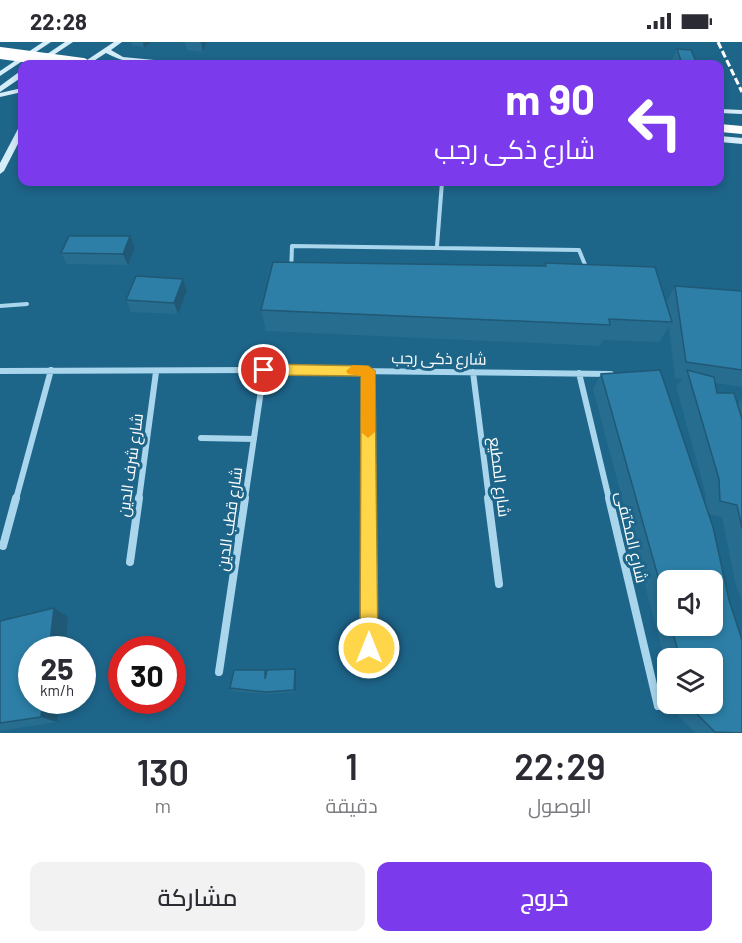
<!DOCTYPE html>
<html lang="ar">
<meta charset="utf-8">
<style>
body{margin:0;font-family:Barlow,Cairo,sans-serif;background:#f2f2f3;color:#2b2b33;direction:rtl;height:100vh;display:flex;flex-direction:column;font-size:22px;white-space:nowrap}
*{box-sizing:border-box;margin:0}
p{font-size:20px;color:#7c7c81}
.icon{flex:none;width:33px;height:33px;fill:none;stroke:currentColor;stroke-width:2;stroke-linecap:round;stroke-linejoin:round}
.map{position:relative;height:691px;overflow:hidden;direction:ltr}
.side{display:flex;flex-direction:column;background:#fff;flex:1}
.side>*{flex:none}
.banner{position:absolute;left:18px;top:18px;width:706px;height:126px;border-radius:12px;box-shadow:0 3px 9px #0003;direction:rtl;background:#7c3aed;color:#fff;overflow:hidden}
.controls{position:absolute;left:657px;top:528px;display:grid;gap:12px}
.controls a{display:grid;place-items:center;width:66px;height:66px;border-radius:12px;background:#fff;box-shadow:0 3px 9px #0003;font-size:30px}
.speed{position:absolute;left:18px;top:594px;display:flex;gap:12px;font-size:30px;font-weight:700;text-align:center}
.speed>*{display:grid;place-content:center;width:78px;height:78px;border-radius:50%;background:#fff;box-shadow:0 3px 9px #0003;line-height:1}
.speed small{font-size:15px;font-weight:400}
.speed .limit{border:9px solid #d22;background:#fff;color:#111}
.pin{position:absolute;display:grid;place-items:center;width:51px;height:51px;color:#fff;margin:-26px;border:3px solid #fff;border-radius:50%;box-shadow:0 2px 6px #0007}
.me{position:absolute;width:66px;margin:-33px;rotate:0deg;stroke-linejoin:round;filter:drop-shadow(0 0 4px #0008)}
.turn{display:flex;align-items:center;gap:21px;height:126px;padding:0 30px;font-size:27px}
.turn .icon{width:78px;height:78px;stroke-width:2.5}
.turn b{display:block;font-size:42px;line-height:51px}
.eta{display:flex;justify-content:space-evenly;align-items:center;height:102px;text-align:center}
.eta b{font-size:36px;font-weight:600;line-height:42px}
.primary-button{display:flex;gap:12px;margin-top:auto;padding:12px 30px}
.primary-button a{flex:1;height:69px;border-radius:12px;background:#7c3aed;color:#fff;font-size:24px;font-weight:600;line-height:69px;text-align:center}
.primary-button a+a{background:#f2f2f3;color:#2b2b33}
.status{display:flex;justify-content:space-between;align-items:center;height:42px;padding:0 30px;background:#fff;direction:ltr}
.status svg{height:16px;fill:currentColor}
.map>svg:first-child{display:block}
.lines{fill:none;stroke-linecap:round;stroke-linejoin:round}
.lane{stroke:#a9d6ec;stroke-width:4}
.street-far1{stroke:#a9d6ec;stroke-width:6}
.street{stroke:#a9d6ec;stroke-width:8}
.secondary{fill:#d5ecf9;fill-rule:evenodd}
.highway{fill:#fff;fill-rule:evenodd}
.rail{stroke:#fff;stroke-width:3;stroke-dasharray:7 3;stroke-linecap:butt}
.highway-bridge{stroke:#fff;stroke-width:12}
.wall{fill:#276d90;fill-rule:evenodd}
.shaded-wall{fill:#205975}
.building{fill:#2d7fa7;stroke:#205975;stroke-width:1.5}
.route{fill:#ffd54a;stroke:#a68a30;stroke-width:1.5}
.slow{fill:#f59e0b}
.labels{text-anchor:middle;stroke-width:6;stroke-linejoin:round;paint-order:stroke}
.street-label{font-size:16px;fill:#fff;stroke:#1e658a}
</style>
<div class="status"><b>22:28</b><svg viewBox="0 0 49 12"><path d="M0 12V9h3v3zM5 12V6h3v6zM10 12V3h3v9zM15 12V0h3v12zM26 1h20v11H26zM47 4h2v5h-2z"/></svg></div>
<div class="map">
<svg width="742" height="691" viewBox="0 0 742 691">
<rect width="100%" height="100%" fill="#1e658a"/>
<g class="lines">
<path class="lane" d="M292 204 579 208 588 230 291 232Z
M437 204 442 140
M0 264 27 262"/>
<path class="street-far1" d="M0 329 264 328 611 332
M368 329V457
M473 330 489 457
M579 331 609 457
M201 396 254 397
M16 457 51 328
M139 457 156 330
M245 457 264 328"/>
<path class="street" d="M368 456 369 606
M488 456 499 542
M609 456 658 664
M3 504 16 456
M130 520 139 456
M219 630 245 456"/>
<path class="secondary" d="M43 0H51L0 34V29Z
M65 0H73L40 22H32Z
M114 0H122L111 8 123 15 175 20 179 22C156 24 127 23 106 11L89 22H81Z
M19 30H22V35L0 50V44Z
M22 46V50L0 55V51Z
M720 67 742 68V72L720 71Z
M19 85H22V94L4 129 0 132V121Z
M720 94 742 96V102L720 100Z"/>
<path class="highway" d="M720 82 742 84V92L720 90Z"/>
<path class="rail" d="M718 0 742 50"/>
<path class="highway-bridge" d="M0 11 83 22"/>
</g>
<path class="wall" d="M132 0H151L144 6 132 3Z
M185 0H207V1L203 10 187 8Z
M677 7 697 22H674L672 18Z
M135 206 128 223 67 222 61 211Z
M545 221 666 261 675 244 742 249V345L715 341 717 351 742 377V558L736 544 722 475 708 472 729 558 742 598V691H695L679 675 676 662H712V616H668V630L593 347 601 332 706 465 705 450 676 344 682 337 675 336 669 285 659 300 603 298 600 304 266 289 261 268 545 224ZM668 538 712 584H668Z
M183 237 187 249 178 272 131 270 126 258Z
M742 357V376L738 362Z
M68 575 32 658H60L57 680 0 689V579Z
M295 627 296 629V650L268 652 232 649 230 646 265 628 267 630Z"/>
<path class="shaded-wall" d="M143 0H151L144 6Z
M201 0H207L203 10Z
M130 194 135 206 128 223 123 212Z
M183 237 187 249 178 272 174 261Z
M54 566 68 575 65 608H49Z
M295 627 296 629V650L294 648Z
M43 658H60L57 680 41 675Z"/>
<path class="building" d="M677 7 691 8 697 22H682Z
M69 194H130L123 212 61 211Z
M273 220 546 224 545 221 655 225 672 280 609 277 610 283 261 268Z
M136 234 183 237 174 261 126 258Z
M675 244 742 249V328L686 320Z
M660 328 713 485 729 558 742 598V691L715 690 695 670 693 662H712V616H680L671 584H712V538H668V570L601 332Z
M687 328 714 335 717 351H734L742 377V486L737 463 720 459 719 437Z
M54 566 49 608H32V658H43L41 675 0 681V579Z
M295 627 294 648 266 650 230 646 234 628H265V637L267 628Z"/>
<path class="route" d="M264 322 368 324 375 329 378 606 375 613 369 615 362 613 360 606 361 334 264 333 258 328Z"/>
<path class="slow" d="M353 323 368 324 375 329V390L368 396 361 390V334L348 332 346 329Z"/>
<g class="labels">
<g class="street-label">
<text transform="translate(439 316) rotate(1)" y="6">شارع ذكى رجب</text>
<text transform="translate(130 423) rotate(-82)" y="6">شارع شرف الدين</text>
<text transform="translate(500 435) rotate(83)" y="6">شارع المطيع</text>
<text transform="translate(229 477) rotate(-82)" y="6">شارع قطب الدين</text>
<text transform="translate(632 495) rotate(77)" y="6">شارع المكتفى</text>
</g>
</g>
</svg>
<div class="controls">
<a><svg class="icon" aria-label="sound" viewBox="0 0 24 24"><path d="M4 9h4l5-4v14l-5-4H4zM17 9q2 3 0 6"/></svg></a>
<a><svg class="icon" aria-label="layers" viewBox="0 0 24 24"><path d="M12 4l9 5-9 5-9-5zM3 14l9 5 9-5"/></svg></a>
</div>
<div class="speed"><div>25<small>km/h</small></div><div class="limit">30</div></div>
<div class="pin" style="left:264px;top:328px;background:#d93025"><svg class="icon" aria-label="arrive" viewBox="0 0 24 24"><path d="M6 21V4h12l-3 4 3 4H6"/></svg></div>
<svg class="me" style="left:369px;top:606px" viewBox="-20 -20 40 40"><circle r="17" fill="#ffd54a" stroke="#fff" stroke-width="3"/><path d="M0-11L8 9 0 5-8 9z" fill="#fff"/></svg>
<div class="banner">
<div class="turn"><svg class="icon" aria-label="left" viewBox="0 0 24 24"><path d="M17 20v-9H6M10 6l-5 5 5 5"/></svg><div><b>90 m</b>شارع ذكى رجب</div></div>
</div>
</div>
<section class="side">
<div class="eta">
<div><b>22:29</b><p>الوصول</p></div>
<div><b>1</b><p>دقيقة</p></div>
<div><b>130</b><p>m</p></div>
</div>
<div class="primary-button"><a>خروج</a><a>مشاركة</a></div>
</section>
